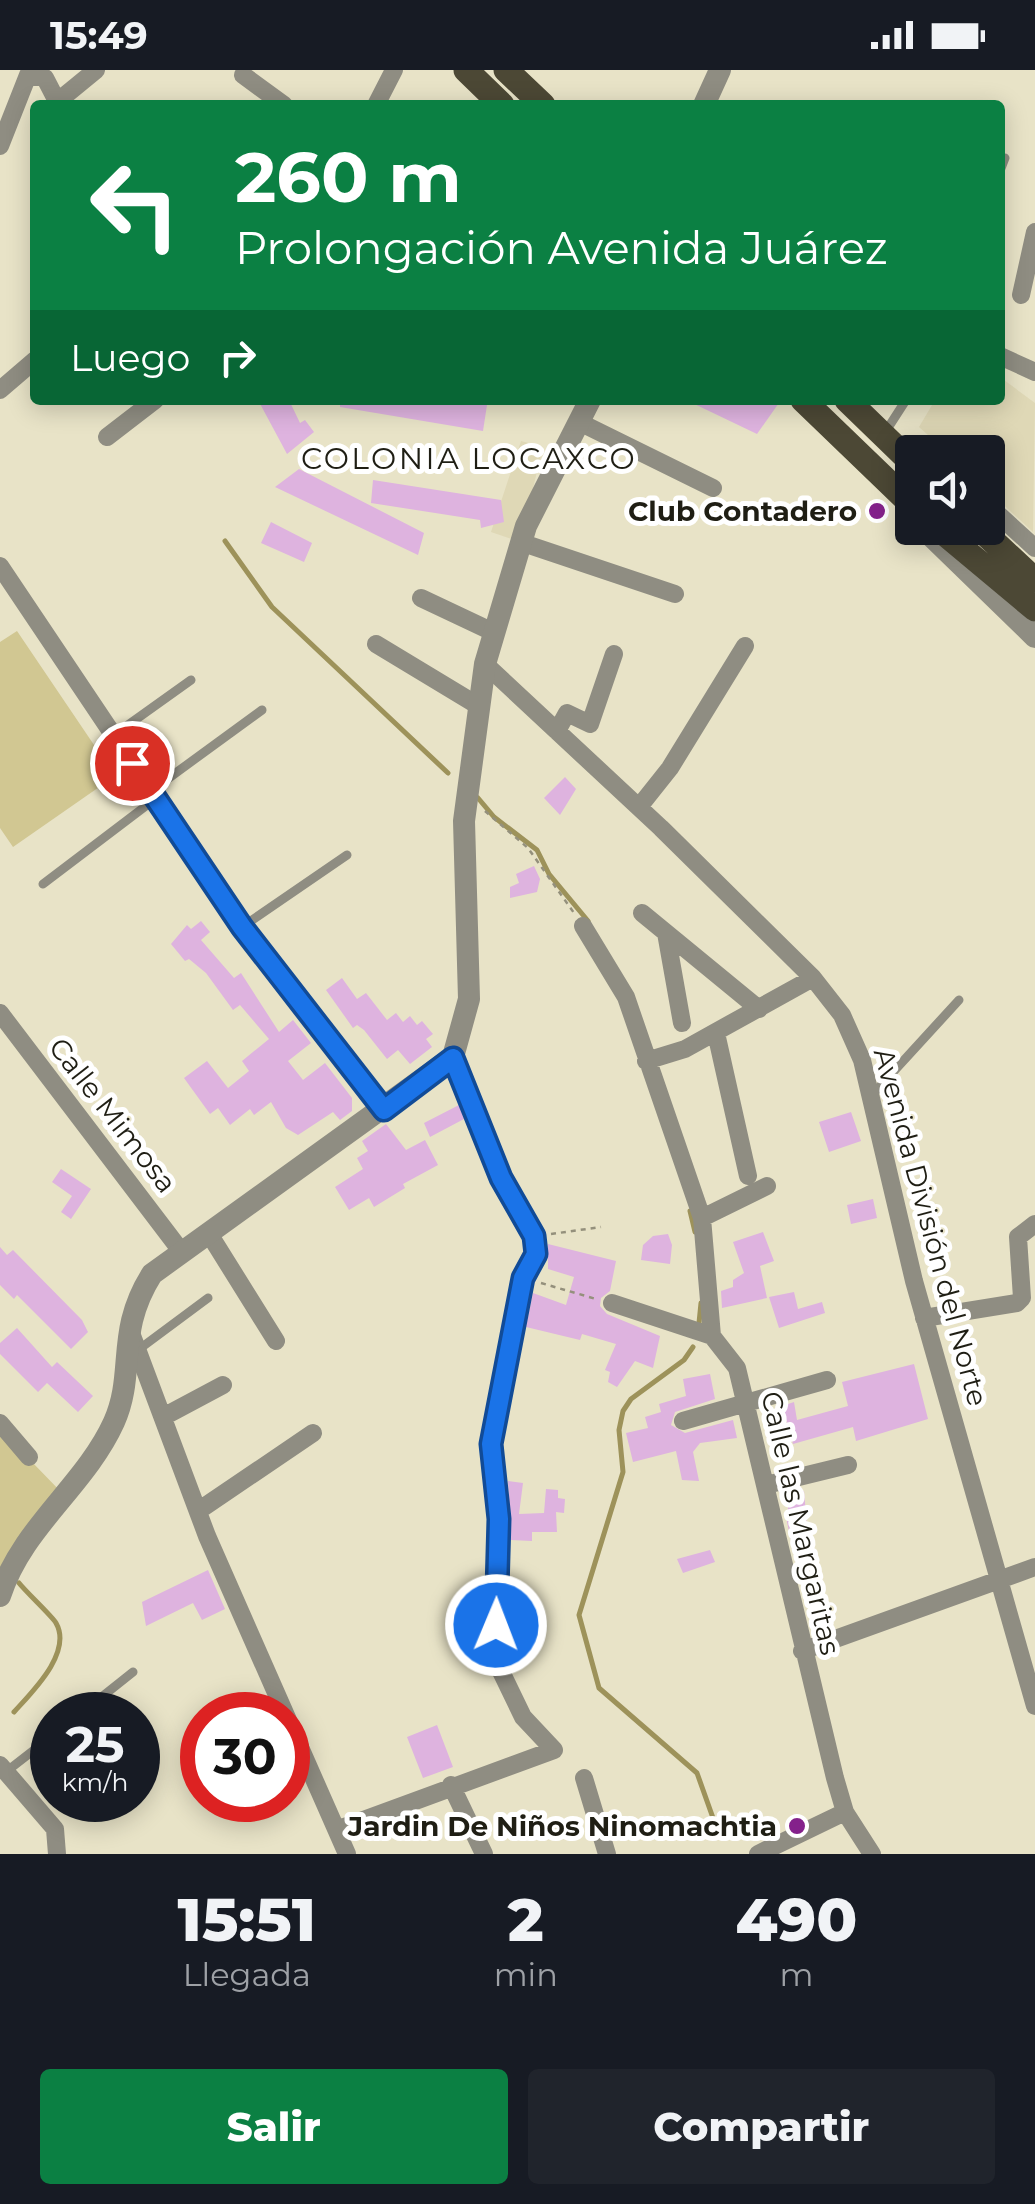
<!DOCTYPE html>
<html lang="es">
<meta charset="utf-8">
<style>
body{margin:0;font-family:Montserrat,sans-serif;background:#20242c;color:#f1f3f6;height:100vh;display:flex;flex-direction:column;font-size:38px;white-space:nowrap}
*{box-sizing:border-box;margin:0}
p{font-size:32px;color:#9ea1a6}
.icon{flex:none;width:55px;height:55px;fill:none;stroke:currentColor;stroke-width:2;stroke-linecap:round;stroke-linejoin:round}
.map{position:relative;height:1784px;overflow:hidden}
.details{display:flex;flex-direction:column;background:#171b24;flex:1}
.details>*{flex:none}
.top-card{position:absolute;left:30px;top:30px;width:975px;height:305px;border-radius:10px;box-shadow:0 5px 25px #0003;background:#0b8043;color:#fff;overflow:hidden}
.fabs{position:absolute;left:895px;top:365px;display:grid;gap:20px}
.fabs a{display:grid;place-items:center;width:110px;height:110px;border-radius:10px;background:#171b24;box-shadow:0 5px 25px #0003;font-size:50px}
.speed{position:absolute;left:30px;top:1622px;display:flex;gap:20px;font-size:50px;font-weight:700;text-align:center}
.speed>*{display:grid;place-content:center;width:130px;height:130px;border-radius:50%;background:#171b24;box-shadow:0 5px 25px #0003;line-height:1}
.speed small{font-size:25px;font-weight:400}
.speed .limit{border:15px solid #d22;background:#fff;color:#111}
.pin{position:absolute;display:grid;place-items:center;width:85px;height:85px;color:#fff;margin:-42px;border:5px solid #fff;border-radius:50%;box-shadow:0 2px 10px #0007}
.me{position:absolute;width:110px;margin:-55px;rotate:1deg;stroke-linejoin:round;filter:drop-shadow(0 0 8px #0008)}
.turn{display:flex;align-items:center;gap:35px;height:210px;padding:0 40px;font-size:45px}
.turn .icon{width:130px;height:130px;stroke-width:2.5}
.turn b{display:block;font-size:70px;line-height:85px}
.then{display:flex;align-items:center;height:95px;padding:0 40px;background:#0003;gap:20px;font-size:38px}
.eta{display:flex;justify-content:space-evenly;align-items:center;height:170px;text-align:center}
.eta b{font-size:60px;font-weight:800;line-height:70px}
.cta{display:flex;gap:20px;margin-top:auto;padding:20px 40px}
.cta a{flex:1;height:115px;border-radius:10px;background:#0b8043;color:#fff;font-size:40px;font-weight:800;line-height:115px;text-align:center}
.cta a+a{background:#20242c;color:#f1f3f6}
.status{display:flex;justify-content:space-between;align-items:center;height:70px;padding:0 50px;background:#171b24;direction:ltr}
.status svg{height:28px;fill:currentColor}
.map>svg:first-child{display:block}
.built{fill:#dfd8b6}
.green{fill:#d1c792}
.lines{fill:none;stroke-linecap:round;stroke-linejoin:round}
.stream{stroke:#9d925a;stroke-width:5}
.building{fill:#deb3df}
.path{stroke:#94907c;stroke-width:2.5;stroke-dasharray:5 5;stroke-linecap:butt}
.service{stroke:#8f8d82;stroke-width:9}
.minor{stroke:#8f8d82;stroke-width:18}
.tertiary{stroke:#8f8d82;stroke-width:22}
.primary{stroke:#4c4835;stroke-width:25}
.route-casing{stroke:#114b97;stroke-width:25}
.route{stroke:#1a73e8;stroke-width:18}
.poi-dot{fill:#84218b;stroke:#fff;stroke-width:4}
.labels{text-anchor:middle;stroke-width:10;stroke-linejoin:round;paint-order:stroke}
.poi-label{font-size:28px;font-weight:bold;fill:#1f1e14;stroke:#fff;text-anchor:end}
.street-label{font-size:28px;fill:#1f1e14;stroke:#fff}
.neighbourhood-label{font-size:30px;letter-spacing:2.5px;fill:#1f1e14;stroke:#fff}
</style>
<div class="status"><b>15:49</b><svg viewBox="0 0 49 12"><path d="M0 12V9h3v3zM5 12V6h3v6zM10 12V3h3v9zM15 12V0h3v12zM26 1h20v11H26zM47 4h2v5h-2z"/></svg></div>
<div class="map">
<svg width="1035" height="1784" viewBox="0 0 1035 1784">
<rect width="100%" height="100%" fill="#e8e3c7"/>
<path class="built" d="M1000 307 1035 333 1033 462 995 427 1003 415 991 404 988 408V382H947L919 357 935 330H1000Z
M521 371 543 377 520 472 491 462Z"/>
<path class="green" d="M17 561 115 706 13 777 0 758V572Z
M0 1359 63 1424 0 1504Z"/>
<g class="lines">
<path class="stream" d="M225 471 272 537 448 703
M478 728 494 747 537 780 549 804 588 851
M690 1141 695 1162
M699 1253 701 1233
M693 1277 684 1290 631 1329 623 1341 619 1360 623 1402 579 1545 599 1618 697 1703 718 1762
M14 1642C31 1623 73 1583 56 1553 52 1546 27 1523 19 1513"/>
</g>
<path class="building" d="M258 330H289L300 353 305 350 314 362 287 384Z
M340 330H477L487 335 483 361 340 337Z
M686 330H781L757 364Z
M299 399 424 463 418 485 275 417Z
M373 410 501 430 504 452 481 458 480 450 371 433Z
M271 452 312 473 304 492 261 473Z
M565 707 576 719 560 745 544 728Z
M534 796 540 809 537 822 510 828V817L519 813 516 804Z
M201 851 210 862 201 870 234 908 241 903 279 962 293 950 311 973 288 991 303 1010 325 993 352 1028V1041L340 1050 333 1042 298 1065 286 1058 271 1032 254 1045 250 1039 230 1055 218 1038 210 1044 184 1008 207 991 228 1018 249 1001 242 991 269 969 240 935 233 940 206 903 189 889 185 891 171 874 187 855 191 859Z
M342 908 357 929 366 923 387 950 396 943 403 952 410 946 417 955 422 951 433 964 426 969 432 977 410 994 398 980 387 989 364 960 357 955 353 958 326 920Z
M459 1035 464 1049 430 1067 424 1053Z
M851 1042 861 1071 829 1082 819 1052Z
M386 1054 406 1080 425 1070 438 1095 403 1114 405 1118 374 1137 369 1128 349 1140 335 1117 363 1099 357 1088 368 1081 362 1071Z
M61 1099 91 1119 71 1149 61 1142 72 1126 52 1112Z
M873 1129 877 1148 851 1154 847 1135Z
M763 1162 774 1191 760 1196 767 1228 722 1238 721 1221 733 1217V1210L744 1203 733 1172Z
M668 1164 672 1175 670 1194 641 1190 643 1175 653 1166Z
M548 1174 616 1191 610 1221 601 1228 600 1236 607 1244 660 1266 653 1298 635 1291 617 1317 608 1312 610 1302 605 1300 616 1274 582 1264 580 1270 526 1257 533 1223 566 1235 574 1207 548 1199Z
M0 1177 7 1185 13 1180 82 1250 88 1262 71 1279 17 1225 14 1229 0 1215Z
M794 1222 798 1239 822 1232 825 1243 779 1258 769 1227Z
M17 1258 52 1297 57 1292 93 1326 78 1342 47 1313 38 1322 0 1284V1273Z
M914 1294 928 1349 856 1371 853 1357 793 1374 782 1336 794 1332 797 1350 848 1336 842 1312Z
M710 1304 715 1329 675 1342 671 1355 685 1363 733 1350 737 1368 700 1373 693 1382 699 1411 682 1410 676 1381 633 1392 626 1363 648 1358 645 1347 661 1342 659 1334 686 1326 683 1309Z
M508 1411 523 1413 519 1444 544 1443 546 1419 558 1420V1428L565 1429 564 1443 556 1442 557 1462H532V1471L511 1470Z
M804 1421 808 1468V1493H796L787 1452 789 1422Z
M710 1480 715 1492 683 1503 677 1489Z
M208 1500 225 1539 202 1550 193 1533 146 1556 142 1532Z
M437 1655 453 1697 423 1708 407 1667Z"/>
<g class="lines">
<path class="path" d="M485 741 528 778 574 843
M551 1164 601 1157
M541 1213 596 1229"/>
<path class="service" d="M1000 101 1005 88
M886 361 906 330
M114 665 191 610
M151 721 262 640
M43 814 155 729
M242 857 347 785
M873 1024 959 930
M138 1280 208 1228
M79 1645 133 1602
M7 1701 52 1666"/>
<path class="minor" d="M243 5 284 35
M57 32 96 0
M376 35 394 0
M0 76 28 5 45 8 59 35
M1021 225 1035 162
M1000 286 1035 302
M0 320 35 290
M579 352 713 418
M107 367 155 330
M988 435 1035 478
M520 472 675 524
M0 496 242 857 384 1040
M421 528 493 562
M376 574 477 635
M485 594 661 758 813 908 842 945 862 990 914 1211 1035 1636
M557 661 567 643 590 654 614 584
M639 737 670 698 745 576
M642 843 759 939
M583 856 626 927 702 1148 712 1266 737 1298 835 1708 845 1742 872 1784
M666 863 682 953
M0 943 181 1181
M716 963 748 1106
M646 991 685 979 813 908
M702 1148 767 1116
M208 1162 276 1271
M612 1233 712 1266
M924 1248 1017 1233 1022 1228 1018 1167 1035 1154
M131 1263 207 1466 347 1784
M163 1347 223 1315
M683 1351 827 1310
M0 1353 29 1387
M766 1415 848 1395
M198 1441 313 1363
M802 1581 1035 1497
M0 1695 55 1759 57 1784
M584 1708 607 1784
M451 1715 484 1784
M339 1759 554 1680 523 1647 495 1589 499 1449 491 1374 523 1208 536 1183 534 1166 501 1108 453 987
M758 1784 845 1742"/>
<path class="tertiary" d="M704 35 720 0
M923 458 1035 567
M0 1526C22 1457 85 1416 114 1352 136 1303 115 1262 152 1204L453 987 469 929 464 751 485 594 526 456 590 330"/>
<path class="primary" d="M466 0 502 35
M506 0 543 35
M803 330 912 435
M847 330 912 393
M938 458 1035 539
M979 458 1035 510"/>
</g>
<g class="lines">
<g class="route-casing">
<path id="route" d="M132 693 242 857 384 1040 453 988 501 1108 534 1166 536 1184 523 1208 491 1374 499 1449 496 1555"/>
</g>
<use href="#route" class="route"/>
</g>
<g class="poi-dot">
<circle cx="877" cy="441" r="10"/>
<circle cx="797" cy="1756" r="10"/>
</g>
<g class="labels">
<g class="poi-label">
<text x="857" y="451">Club Contadero</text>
<text x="777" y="1766">Jardin De Niños Ninomachtia</text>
</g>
<g class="street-label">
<text transform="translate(113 1045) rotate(52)" y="10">Calle Mimosa</text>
<text transform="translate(931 1157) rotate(75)" y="10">Avenida División del Norte</text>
<text transform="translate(801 1453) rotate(77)" y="10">Calle las Margaritas</text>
</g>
<g class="neighbourhood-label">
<text x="469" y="399">COLONIA LOCAXCO</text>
</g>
</g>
</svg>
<div class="fabs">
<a><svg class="icon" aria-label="sound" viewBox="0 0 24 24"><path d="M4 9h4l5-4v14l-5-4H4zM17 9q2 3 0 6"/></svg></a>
</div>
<div class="speed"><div>25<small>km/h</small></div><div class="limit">30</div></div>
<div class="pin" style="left:132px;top:693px;background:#d93025"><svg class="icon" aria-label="arrive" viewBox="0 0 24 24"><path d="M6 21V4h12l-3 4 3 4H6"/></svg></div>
<svg class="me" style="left:496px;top:1555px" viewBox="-20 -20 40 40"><circle r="17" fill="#1a73e8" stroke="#fff" stroke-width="3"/><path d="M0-11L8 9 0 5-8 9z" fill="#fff"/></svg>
<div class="top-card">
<div class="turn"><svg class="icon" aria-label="left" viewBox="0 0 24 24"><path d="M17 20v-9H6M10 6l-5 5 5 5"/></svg><div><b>260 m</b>Prolongación Avenida Juárez</div></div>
<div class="then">Luego<svg class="icon" aria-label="right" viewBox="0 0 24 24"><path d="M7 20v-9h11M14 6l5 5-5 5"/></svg></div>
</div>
</div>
<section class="details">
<div class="eta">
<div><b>15:51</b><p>Llegada</p></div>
<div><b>2</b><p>min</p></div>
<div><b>490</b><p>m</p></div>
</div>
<div class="cta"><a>Salir</a><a>Compartir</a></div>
</section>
